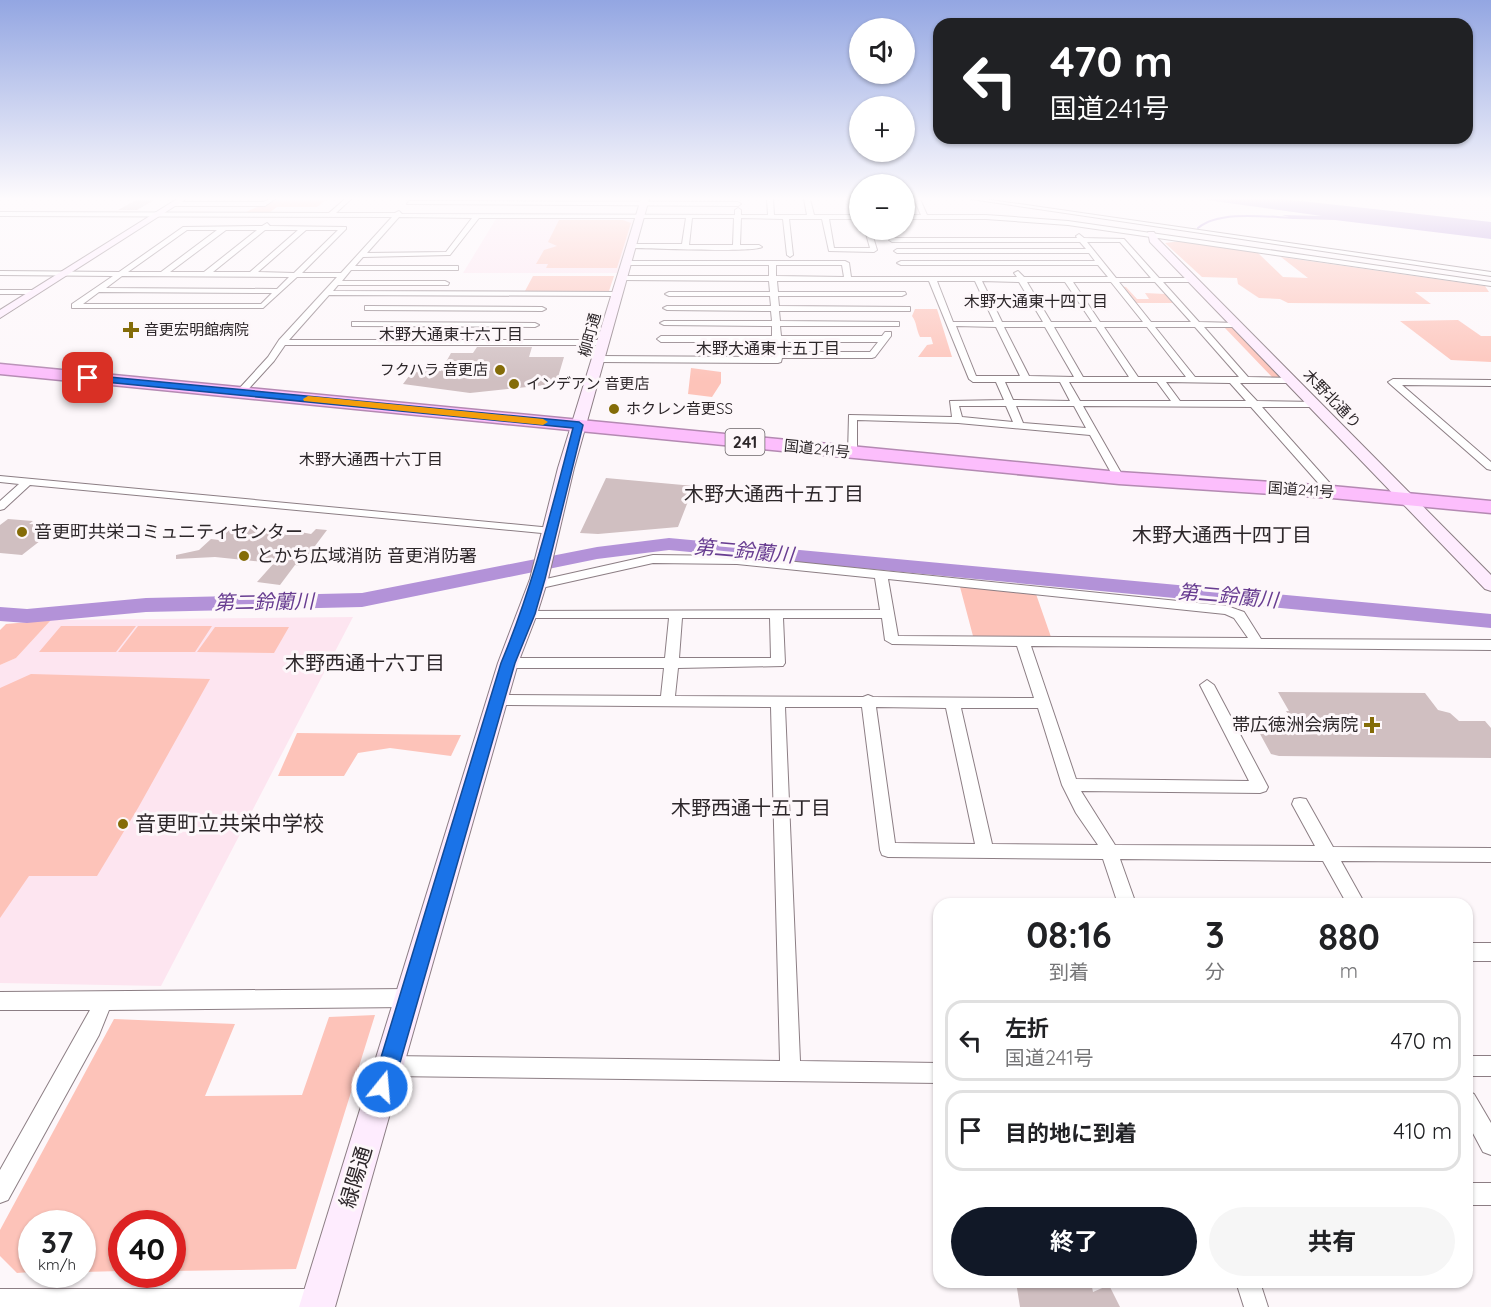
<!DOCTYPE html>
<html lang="ja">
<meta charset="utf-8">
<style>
body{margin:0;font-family:Quicksand,"Noto Sans JP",sans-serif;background:#f6f6f6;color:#202124;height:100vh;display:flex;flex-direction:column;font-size:22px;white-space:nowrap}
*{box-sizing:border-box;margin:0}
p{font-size:20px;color:#757577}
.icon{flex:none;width:33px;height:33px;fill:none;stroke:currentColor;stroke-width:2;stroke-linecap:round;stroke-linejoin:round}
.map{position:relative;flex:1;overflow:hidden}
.side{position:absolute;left:933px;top:898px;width:540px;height:390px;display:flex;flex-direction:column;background:#fff;border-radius:18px;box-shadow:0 2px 4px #0004}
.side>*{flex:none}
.banner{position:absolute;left:933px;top:18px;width:540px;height:126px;border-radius:18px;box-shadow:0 2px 4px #0004;background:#202124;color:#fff;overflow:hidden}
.buttons{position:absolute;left:849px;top:18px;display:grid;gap:12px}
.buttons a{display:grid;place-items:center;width:66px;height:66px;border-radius:50%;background:#fff;box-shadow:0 2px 4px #0004;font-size:30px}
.speed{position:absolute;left:18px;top:1210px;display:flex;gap:12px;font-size:30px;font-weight:700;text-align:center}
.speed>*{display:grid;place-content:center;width:78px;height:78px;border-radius:50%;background:#fff;box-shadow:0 2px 4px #0004;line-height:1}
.speed small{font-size:15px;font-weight:400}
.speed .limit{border:9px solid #d22;background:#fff;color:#111}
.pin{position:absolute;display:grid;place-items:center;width:51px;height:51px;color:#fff;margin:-26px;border-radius:12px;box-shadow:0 3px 9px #0006}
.me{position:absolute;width:66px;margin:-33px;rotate:17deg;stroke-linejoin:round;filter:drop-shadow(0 0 4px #0008)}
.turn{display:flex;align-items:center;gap:21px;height:126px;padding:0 18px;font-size:27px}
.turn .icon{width:78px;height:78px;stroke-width:2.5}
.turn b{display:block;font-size:42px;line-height:51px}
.eta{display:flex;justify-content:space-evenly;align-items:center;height:102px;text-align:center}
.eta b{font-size:36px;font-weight:700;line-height:42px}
.action{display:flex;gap:12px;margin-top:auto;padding:12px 18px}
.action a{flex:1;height:69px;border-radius:36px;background:#111827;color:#fff;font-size:24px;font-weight:700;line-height:69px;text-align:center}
.action a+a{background:#f6f6f6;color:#202124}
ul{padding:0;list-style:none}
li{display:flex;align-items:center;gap:18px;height:81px;margin:0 12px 9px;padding:0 6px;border:3px solid #e0e0e0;border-radius:18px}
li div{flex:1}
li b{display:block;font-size:22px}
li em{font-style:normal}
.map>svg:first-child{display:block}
.built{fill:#fde5f0}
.green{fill:#fdc3b9}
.water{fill:#b392d8}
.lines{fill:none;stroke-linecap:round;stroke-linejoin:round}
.stream{stroke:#b392d8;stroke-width:2}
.river{fill:#b392d8;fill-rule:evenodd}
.building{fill:#d0bfc1}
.street-casing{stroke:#8c7e84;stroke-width:2}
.secondary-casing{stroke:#8c7e84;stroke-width:2}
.highway-casing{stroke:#b489b2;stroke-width:3}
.street{fill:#fff;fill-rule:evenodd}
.secondary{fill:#feecfe;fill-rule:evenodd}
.highway{fill:#fcbefc;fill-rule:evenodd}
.route{fill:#1a73e8;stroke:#114b97;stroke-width:1.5}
.slow{fill:#f59e0b}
.poi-dot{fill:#846c08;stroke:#fdf7fa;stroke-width:2}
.labels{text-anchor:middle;stroke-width:6;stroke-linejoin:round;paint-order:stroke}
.far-poi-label{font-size:15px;fill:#2d272a;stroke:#fdf7fa;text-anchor:start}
.far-street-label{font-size:15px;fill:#2d272a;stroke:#fdf7fa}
.far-neighbourhood-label{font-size:16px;fill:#2d272a;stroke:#fdf7fa}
.shield{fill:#fdf7fa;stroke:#6b6568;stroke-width:1.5}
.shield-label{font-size:16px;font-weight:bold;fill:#2d272a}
.poi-label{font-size:18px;fill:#2d272a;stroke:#fdf7fa;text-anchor:start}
.neighbourhood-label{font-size:20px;fill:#2d272a;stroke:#fdf7fa}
.water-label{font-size:20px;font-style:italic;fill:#683d91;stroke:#fdf7fa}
.near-poi-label{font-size:21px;fill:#2d272a;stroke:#fdf7fa;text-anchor:start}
.near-street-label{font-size:21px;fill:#2d272a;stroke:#fdf7fa}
</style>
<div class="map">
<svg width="1491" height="1307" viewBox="0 0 1491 1307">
<rect width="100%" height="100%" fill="#fdf7fa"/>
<path class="built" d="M496 219 634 220 618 273H463Z
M353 617 161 986 0 983V665L16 658 51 620Z"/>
<path class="green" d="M276 199H327L317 207H277L269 213H245C256 205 266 207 276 199Z
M559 220H623L631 223 617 268H546L548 264H536L544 250 557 246 548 242Z
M1181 241 1257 252 1283 277 1308 278 1281 257 1485 286 1489 292H1415L1431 304 1288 303 1280 299 1259 298 1238 284 1237 278 1202 277 1165 243Z
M533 276H614L609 291H525Z
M1120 286 1126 287 1137 299H1149L1145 293 1165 294 1173 303H1135Z
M915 309H937L952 357H918L927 345 933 344 931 337H920C916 329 917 323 912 316Z
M1458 320 1481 336H1491V362L1451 360 1400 321Z
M1224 327H1233L1281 377H1272Z
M691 368 721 372V383L712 397 688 394Z
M960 587 1036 594 1051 637 973 636Z
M51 620 16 658 0 665V630L6 624Z
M61 626H136L116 652H39Z
M138 626H212L195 652H118Z
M215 627H289L274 653 197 652Z
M31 674 210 679 138 808 97 876H29L0 918V688Z
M297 733 461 735 451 756 390 748 358 753 344 776H278Z
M375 1015 296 1269 173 1271 172 1224H122L121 1271 83 1272 82 1224H32L31 1272 17 1273 0 1256V1230L114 1019 235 1024 205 1096 302 1095 329 1017Z"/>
<path class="water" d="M1199 199H1283L1491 222V239L1335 220 1296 219 1282 215 1322 216Z"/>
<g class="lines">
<path class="stream" d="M1198 228C1219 210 1268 217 1295 218"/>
<path class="river" d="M669 538 1491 614V628L669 550 597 559 362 607 146 612 27 623 0 621V607L27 609 146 598 362 593 597 547Z"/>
</g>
<path class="building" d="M138 199H156L137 210H118Z
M477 347H532L529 357H564L556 384 470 393 403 384 412 372 441 371 451 353H473Z
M606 478 694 486 678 527 598 534 580 533Z
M8 519 33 521 29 524 48 525 45 528H48L38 536 45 537 22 555 0 553V525Z
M232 527 290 530 311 534 316 529 327 530 300 566 295 565 280 585 257 582 274 563 215 557 176 559V555L199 550 211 539 219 540Z
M1278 692 1425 693 1438 710 1450 713 1459 721H1485L1491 728V758L1279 756 1271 754 1253 721 1292 720 1286 711H1289Z
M1016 1282H1091L1093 1292 1109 1285 1120 1307H1020Z"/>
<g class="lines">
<g class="street-casing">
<path id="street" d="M269 199H275L265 206H174L171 204 174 202H264Z
M345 199H351L336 213H395L399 211 402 214 735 215V210L738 208 741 210V215H768L767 199H773L774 215H807L804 199H810L814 215H860V219H829L834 248H870L865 230H871L877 250 874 252 829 251 822 219H789L793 255 790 257 787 255 783 219 741 218 740 245H759L762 247C751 253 652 248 631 248L628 246 631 244H682L686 218H479L450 255 363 257 355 266H458V270H351L342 281H445L449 283 448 285H338L333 291 617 292 621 294 617 296 329 295 289 340H603L607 343 606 345H285L274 361 243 395H237V391L268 357 279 340 337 277H297L263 308H72V304L113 276 0 275V271L119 272 183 227 262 226 267 223 270 226 346 227V229L302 273H341L392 217 0 216V212L329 213ZM399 217 472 218 446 252 367 253ZM692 218H734L733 245H689ZM187 230H217L161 272H128ZM226 230H257L204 272H170ZM265 230H298L250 272H213ZM306 230H338L294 273 258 272ZM122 276 289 277 277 289 106 288ZM99 292 272 293 261 304H83Z
M914 199H920L927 215H986L1068 221 1491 282V286L1068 225 986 219H904V215H921Z
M971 199H984L1491 272V276Z
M409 201 738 202 741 204 738 206 407 204Z
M1079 234 1084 238 1124 239 1159 278H1195L1196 280 1192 282H1163L1199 322 1239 323V327H1204L1248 377 1294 378 1296 380 1291 383H1240L1257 401 1317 402 1319 404 1314 407H1262L1336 490V494H1328L1251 407 1083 406 1124 478 1119 481 1114 478 1090 435 958 423 857 420V452L852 455 848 454 849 415 952 417 950 401 1004 400 996 382H973L969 379 929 281H777L778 292H905L906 294 902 296H778L779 306 910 307V311H779L780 321 899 322V326H780L781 336H882L885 332H891V336L875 357 872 358H782L781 362 778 363 599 362 595 359 599 356 774 357 773 342H661L657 339 661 336H772V326L664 325 660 323 664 321H772L771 311 667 310 663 308 667 306H771L770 296H669L665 294 669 292H770L769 281 622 280 618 278 622 276H769V265H624V261H845L849 263 851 277H1017L1014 273 1018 271 1024 277H1108L1098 265H901L897 263 901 261H1095L1089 253H897L894 251 897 249H1086L1080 242H892L889 240 892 238H1077L1076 236ZM1087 242H1120L1151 278H1116ZM776 265H842L844 277 776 276ZM937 281H975L994 322H953ZM982 281 1019 282 1043 322H1002ZM1027 282H1065L1092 322H1051ZM1073 282H1111L1143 322H1100ZM1119 282H1155L1191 322H1151ZM956 326 996 327 1020 376H976ZM1004 327H1045L1074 377 1029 376ZM1054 327H1096L1129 377H1083ZM1104 327H1147L1186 377H1138ZM1155 327H1195L1239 377H1195ZM781 342H878L870 352H782ZM1005 382H1060L1070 401 1013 400ZM1069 382H1157L1171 401H1080ZM1166 382 1230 383 1246 401H1180ZM959 406H1006L1013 422 962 417ZM1016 406H1074L1086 428 1023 423Z
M0 290H35L39 292 35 294H0Z
M368 306 542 307 546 309 542 311 365 310V306Z
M352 322 535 323 539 325 535 327 355 326H352Z
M1393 379 1491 380V386L1402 385 1491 462V470L1487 469 1390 384 1388 382Z
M0 476 552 528 558 531 552 534 30 485 4 509 0 510V501L19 484 0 482Z
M653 555 737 556 1227 606 1244 612 1261 639 1491 640V650L1031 646 1076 779 1249 781 1200 685 1207 680 1214 685 1268 787 1266 791 1260 793 1081 791 1115 845 1315 846 1292 804 1294 799 1300 798 1306 799 1333 847 1491 848V862L1341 861 1365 904H1347L1323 861 1120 859 1136 904H1118L1103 859 888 857 882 855 880 850 862 707H785L800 1061 939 1063V1083L389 1076 382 1073 379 1066 382 1059 389 1056 780 1061 771 707 497 705 492 704 490 700 492 696 497 695 661 696 664 668H508L501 663 508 658H665L669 618H528L523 617 522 614 523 611 880 610 875 578 737 564 653 563 537 589 531 585 537 581ZM888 579 1225 614 1234 618 1248 638 898 636ZM682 618H770L771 658H679ZM783 618H882L885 640 892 644 1017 646 1034 698 873 697 868 695 863 697 675 696 678 668 783 666 785 663ZM876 707 946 708 975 844 895 843ZM961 708H1038L1062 785 1076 813 1098 845 992 844Z
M1467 943H1491V961H1467Z
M409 989 416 991 419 998 416 1005 409 1007 109 1010 99 1035 8 1200 0 1203V1170L90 1010H0V992Z
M1467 1056H1491V1076H1467Z
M1467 1091 1474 1094 1491 1123V1155L1483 1152 1467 1122Z
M1467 1183H1491V1205H1467Z
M1236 1282H1260L1268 1307H1244Z
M0 1289H317L326 1292 329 1301 327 1307H0Z"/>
</g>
<g class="secondary-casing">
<path id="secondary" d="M177 199H186L0 318V310Z
M641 199H649L574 468 548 579 537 614 518 663 335 1307H299L498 663 530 579 558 468Z
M1148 232H1154L1158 239 1491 575V591L1485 589 1150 242Z"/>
</g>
<g class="highway-casing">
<path id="highway" d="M0 364 1119 472 1332 486 1491 501V513L1332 498 1119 484 0 374Z"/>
</g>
<use href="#street" class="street"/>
<use href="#secondary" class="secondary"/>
<use href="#highway" class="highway"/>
</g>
<linearGradient id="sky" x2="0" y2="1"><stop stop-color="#93a6e2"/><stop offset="0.52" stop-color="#fefbfd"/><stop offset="1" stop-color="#fefbfd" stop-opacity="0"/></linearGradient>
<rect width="1491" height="382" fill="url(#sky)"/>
<path class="route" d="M88 375 579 422 583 425 545 579 535 614 515 663 393 1087 390 1094 382 1097 375 1094 372 1087 501 663C533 587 552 507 573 428L85 380V376Z"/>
<path class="slow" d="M308 396 543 419 548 422 543 425 304 401 303 399Z"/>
<g class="poi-dot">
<path d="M128 321h6v6h6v6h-6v6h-6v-6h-6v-6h6z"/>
<circle cx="500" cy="370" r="6"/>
<circle cx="514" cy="384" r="6"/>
<circle cx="614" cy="409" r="6"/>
<circle cx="22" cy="532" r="6"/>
<circle cx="244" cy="556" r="6"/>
<path d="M1369 716h6v6h6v6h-6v6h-6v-6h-6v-6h6z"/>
<circle cx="123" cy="824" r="6"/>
</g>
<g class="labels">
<g class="far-poi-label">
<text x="144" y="335">音更宏明館病院</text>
<text x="488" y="375" text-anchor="end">フクハラ 音更店</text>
<text x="526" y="389">インデアン 音更店</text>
<text x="626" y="414">ホクレン音更SS</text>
</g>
<g class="far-street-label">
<text transform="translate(590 335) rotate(-75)" y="5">柳町通</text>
<text transform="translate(1332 399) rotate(46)" y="5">木野北通り</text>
<text transform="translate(817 449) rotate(6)" y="5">国道241号</text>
<text transform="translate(1301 490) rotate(4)" y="5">国道241号</text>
</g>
<g class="far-neighbourhood-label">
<text x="1036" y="307">木野大通東十四丁目</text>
<text x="451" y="340">木野大通東十六丁目</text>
<text x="768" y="354">木野大通東十五丁目</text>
<text x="371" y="465">木野大通西十六丁目</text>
</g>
<rect class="shield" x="725.5" y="429" width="39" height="26" rx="4.5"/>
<g class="shield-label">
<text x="745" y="448">241</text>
</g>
<g class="poi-label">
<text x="34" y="538">音更町共栄コミュニティセンター</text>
<text x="256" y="562">とかち広域消防 音更消防署</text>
<text x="1358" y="731" text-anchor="end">帯広徳洲会病院</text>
</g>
<g class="neighbourhood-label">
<text x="774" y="501">木野大通西十五丁目</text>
<text x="1222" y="542">木野大通西十四丁目</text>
<text x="365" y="670">木野西通十六丁目</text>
<text x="751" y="815">木野西通十五丁目</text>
</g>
<g class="water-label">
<text transform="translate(744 551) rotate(5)" y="7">第二鈴蘭川</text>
<text transform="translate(1228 596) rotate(5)" y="7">第二鈴蘭川</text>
<text transform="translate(264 602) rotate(-1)" y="7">第二鈴蘭川</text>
</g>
<g class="near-poi-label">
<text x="135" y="831">音更町立共栄中学校</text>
</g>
<g class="near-street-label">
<text transform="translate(356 1177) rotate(-73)" y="7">緑陽通</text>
</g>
</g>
</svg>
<div class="buttons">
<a><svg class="icon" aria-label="sound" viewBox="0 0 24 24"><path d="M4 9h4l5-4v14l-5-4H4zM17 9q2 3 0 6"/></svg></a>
<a>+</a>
<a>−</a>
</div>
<div class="speed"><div>37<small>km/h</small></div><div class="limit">40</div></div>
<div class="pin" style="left:88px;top:378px;background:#d93025"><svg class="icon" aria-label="arrive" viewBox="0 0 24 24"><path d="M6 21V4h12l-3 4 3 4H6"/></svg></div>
<svg class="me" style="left:382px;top:1087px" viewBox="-20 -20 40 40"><circle r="17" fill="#1a73e8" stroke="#fff" stroke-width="3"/><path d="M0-11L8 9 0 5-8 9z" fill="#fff"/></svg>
<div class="banner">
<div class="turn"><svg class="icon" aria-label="left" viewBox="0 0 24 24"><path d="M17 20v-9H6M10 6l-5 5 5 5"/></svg><div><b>470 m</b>国道241号</div></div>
</div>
<section class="side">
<div class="eta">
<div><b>08:16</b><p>到着</p></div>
<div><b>3</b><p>分</p></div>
<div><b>880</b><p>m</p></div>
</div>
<ul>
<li><svg class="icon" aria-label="left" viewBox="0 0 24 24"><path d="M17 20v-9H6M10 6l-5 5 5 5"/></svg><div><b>左折</b><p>国道241号</p></div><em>470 m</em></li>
<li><svg class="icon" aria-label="arrive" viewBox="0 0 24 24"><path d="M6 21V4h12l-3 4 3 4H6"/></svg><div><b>目的地に到着</b></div><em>410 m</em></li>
</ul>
<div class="action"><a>終了</a><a>共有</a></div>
</section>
</div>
